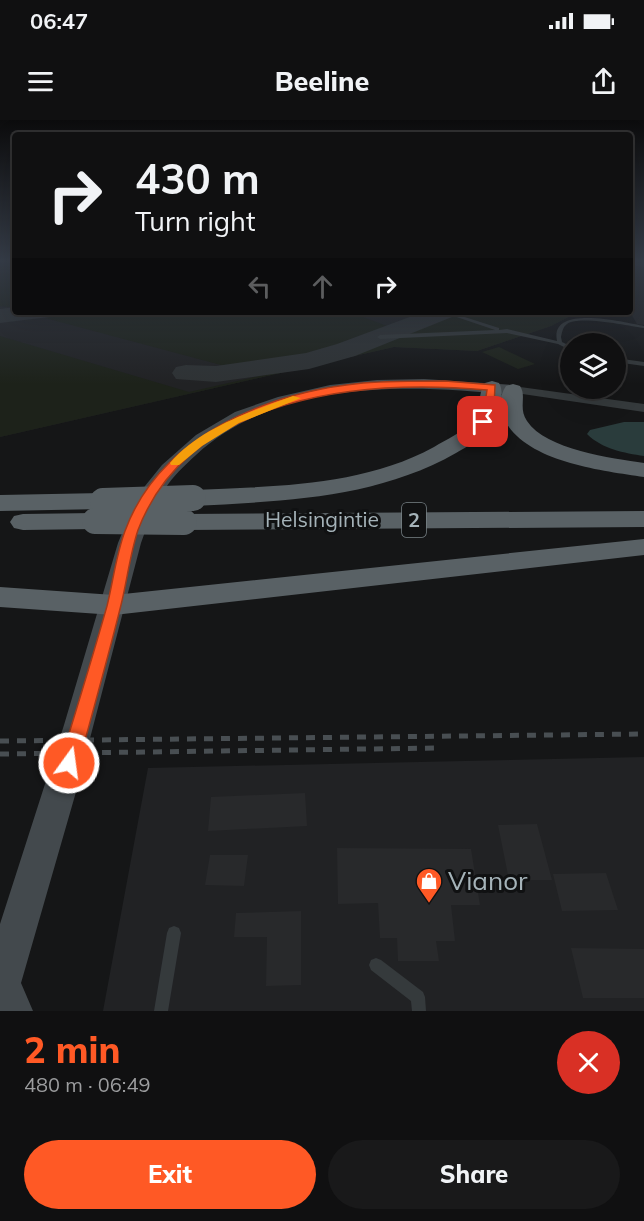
<!DOCTYPE html>
<meta charset="utf-8">
<style>
body{margin:0;font-family:Mulish,sans-serif;background:#19191a;color:#f1f3f6;height:100vh;display:flex;flex-direction:column;font-size:22px;white-space:nowrap}
*{box-sizing:border-box;margin:0}
p{font-size:20px;color:#9c9d9f}
.icon{flex:none;width:33px;height:33px;fill:none;stroke:currentColor;stroke-width:2;stroke-linecap:round;stroke-linejoin:round}
.map{position:relative;height:891px;overflow:hidden}
.panel{display:flex;flex-direction:column;background:#101011;flex:1}
.panel>*{flex:none}
.top-card{position:absolute;left:12px;top:12px;width:621px;height:183px;border-radius:6px;box-shadow:0 6px 24px #0002,0 0 0 2px #303031;background:#101011;color:#f1f3f6;overflow:hidden}
.controls{position:absolute;left:560px;top:213px;display:grid;gap:12px}
.controls a{display:grid;place-items:center;width:66px;height:66px;border-radius:50%;background:#101011;box-shadow:0 6px 24px #0002,0 0 0 2px #303031;font-size:30px}
.pin{position:absolute;display:grid;place-items:center;width:51px;height:51px;color:#fff;margin:-26px;border-radius:12px;box-shadow:0 3px 9px #0006}
.me{position:absolute;width:66px;margin:-33px;rotate:14deg;stroke-linejoin:round;filter:drop-shadow(0 0 4px #0008)}
.turn{display:flex;align-items:center;gap:21px;height:126px;padding:0 24px;font-size:27px}
.turn .icon{width:78px;height:78px;stroke-width:2.5}
.turn b{display:block;font-size:42px;line-height:51px}
.lanes{display:flex;align-items:center;height:57px;padding:0 24px;background:#0003;justify-content:center;gap:30px;direction:ltr}
.lanes .off{opacity:.35}
.round{display:grid;place-items:center;flex:none;width:63px;height:63px;border-radius:32px;background:#19191a}
.head{display:flex;align-items:center;justify-content:space-between;height:102px;padding:0 24px}
h1{font-size:36px;font-weight:800;line-height:45px;color:#ff5925}
.primary-button{display:flex;gap:12px;margin-top:auto;padding:12px 24px}
.primary-button a{flex:1;height:69px;border-radius:36px;background:#ff5925;color:#fff;font-size:24px;font-weight:800;line-height:69px;text-align:center}
.primary-button a+a{background:#19191a;color:#f1f3f6}
.status{display:flex;justify-content:space-between;align-items:center;height:42px;padding:0 30px;background:#101011;direction:ltr}
.status svg{height:16px;fill:currentColor}
header{display:flex;justify-content:space-between;align-items:center;height:78px;padding:0 24px;background:#101011;font-size:27px;font-weight:800}
.map>svg:first-child{display:block}
.built{fill:#212224}
.green{fill:#1d221a}
.water{fill:#2a3c3c}
.lines{fill:none;stroke-linecap:round;stroke-linejoin:round}
.taxiway{fill:#2e3234;fill-rule:evenodd}
.building{fill:#28292b}
.service{fill:#353a3c;fill-rule:evenodd}
.minor{fill:#353a3c;fill-rule:evenodd}
.secondary{fill:#43494d;fill-rule:evenodd}
.trunk{fill:#596165;fill-rule:evenodd}
.rail{stroke:#484e52;stroke-width:5;stroke-dasharray:9 8;stroke-linecap:butt}
.trunk-bridge{stroke:#596165;stroke-width:26}
.route{fill:#ff5925;stroke:#a63a18;stroke-width:1.5}
.slow{fill:#f59e0b}
.labels{text-anchor:middle;stroke-width:6;stroke-linejoin:round;paint-order:stroke}
.shield{fill:#101112;stroke:#788287;stroke-width:1.5}
.shield-label{font-size:20px;font-weight:bold;fill:#a5b3b9}
.street-label{font-size:21px;fill:#a5b3b9;stroke:#101112}
.near-poi-label{font-size:26px;fill:#a5b3b9;stroke:#101112;text-anchor:start}
</style>
<div class="status"><b>06:47</b><svg viewBox="0 0 49 12"><path d="M0 12V9h3v3zM5 12V6h3v6zM10 12V3h3v9zM15 12V0h3v12zM26 1h20v11H26zM47 4h2v5h-2z"/></svg></div>
<header><svg class="icon" aria-label="menu" viewBox="0 0 24 24"><path d="M4 6h16M4 12h16M4 18h16"/></svg>Beeline<svg class="icon" aria-label="share" viewBox="0 0 24 24"><path d="M12 15V3M7 8l5-5 5 5M5 13v7h14v-7"/></svg></header>
<div class="map">
<svg width="644" height="891" viewBox="0 0 644 891">
<rect width="100%" height="100%" fill="#151617"/>
<path class="built" d="M0 139H15V192H578L551 206 477 231 394 227 0 317Z
M630 139H644V205L637 204 630 192Z
M644 637V891H103L148 648Z"/>
<path class="green" d="M0 139H15V188L0 186Z
M104 192H370L360 196 390 207 340 226 299 238 261 244 221 245 45 198Z
M458 192H578L551 206 477 231 394 227 0 317V216L189 272 335 239Z
M499 227 535 244 518 249 482 232Z"/>
<path class="water" d="M624 302H644V336C624 333 602 329 587 314L590 310Z"/>
<g class="lines">
<path class="taxiway" d="M630 139H644V147L630 145Z
M15 187V192H53L49 197 0 203V189Z
M423 192H456L452 197 355 236 309 249 216 262 176 259 172 253 176 247 186 245 216 246 306 233 337 224Z"/>
</g>
<path class="building" d="M305 673 307 706 208 711 211 677Z
M537 704 552 760H509L498 705Z
M337 728 471 729 480 785H451L455 821H436L439 841H398L397 818H380L378 783 338 784Z
M210 735H248L244 766 205 765Z
M606 753 618 790 562 791 553 754Z
M301 791V865L266 866 267 817H234L236 793Z
M571 828 644 829V878H583Z"/>
<g class="lines">
<path class="service" d="M442 192H449L499 208V210L507 209 557 221C549 183 626 203 644 206V208C628 206 579 195 567 204 563 207 562 212 561 217L562 222 570 226V230L558 224 507 213 380 219 377 217 380 215 495 210Z
M615 238 644 242V246L615 242Z
M174 806 179 808 181 813 168 891H154L167 813 169 808Z
M376 838 381 840 423 872 425 877 426 891H412L411 881 371 850 369 845 371 840Z"/>
<path class="minor" d="M513 266 644 284V292L509 272 507 270Z"/>
<path class="secondary" d="M424 259 513 265 519 266 521 270 519 274 513 275C408 264 279 259 196 335 184 346 173 356 165 369 154 385 148 404 141 423L76 672 21 863 33 891H0V804L64 605 118 423 134 384 145 366 162 345 196 315 235 292 278 277 330 265 377 260Z"/>
<path class="trunk" d="M492 261 499 263C504 271 501 285 498 294 491 313 472 324 456 333 375 379 283 381 193 386L184 383 180 378 184 373 193 370C275 366 360 367 434 327 447 319 462 313 472 301 482 290 477 274 485 263Z
M513 264 520 266C527 276 518 288 527 301 546 330 612 338 644 343V357C600 350 524 342 503 297 499 288 500 274 506 266Z
M103 373 112 376 116 381 112 386 103 389 0 391V375Z
M644 391V407L184 410 175 408 171 402 175 396 184 394Z
M95 393 104 395 108 401 104 407 95 409 23 410 14 408 10 402 14 396 23 394Z
M644 419V435L114 495 0 487V467L114 475Z"/>
<path class="rail" d="M0 621 644 614
M0 634 439 628"/>
<path class="trunk-bridge" d="M103 381 193 378
M95 401 184 402"/>
</g>
<linearGradient id="sky" x2="0" y2="1"><stop stop-color="#0c0c0d"/><stop offset="0.53" stop-color="#353c47"/><stop offset="1" stop-color="#353c47" stop-opacity="0"/></linearGradient>
<rect width="644" height="264" fill="url(#sky)"/>
<path class="route" d="M445 261 495 265 494 289 487 304 478 302 484 289 487 270C363 259 190 274 138 410 130 434 127 461 121 485 108 538 93 590 79 643L76 648 69 650 63 648 60 643C76 591 92 539 107 486 113 462 116 435 125 411 160 315 269 272 363 263 390 261 418 261 445 261Z"/>
<path class="slow" d="M293 276 301 278 239 303 202 326 179 345H171L170 343C201 307 250 292 293 276Z"/>
<defs>
<g id="shop-pin" transform="scale(1.35)"><path d="M0 17L-7.5 6A9.5 9.5 0 1 1 7.5 6Z" fill="#ff5925" stroke="#101112"/><path d="M-5-2.5h2.3a2.7 3.5 0 0 1 5.4 0H5L5.5 6h-11ZM-1.5-2.5h3a1.5 2.3 0 0 0-3 0Z" fill="#fff"/></g>
</defs>
<g fill-rule="evenodd">
<use href="#shop-pin" x="429" y="761"/>
</g>
<g class="labels">
<rect class="shield" x="402" y="383" width="24" height="34" rx="4.5"/>
<g class="shield-label">
<text x="414" y="407">2</text>
</g>
<g class="street-label">
<text x="322" y="407">Helsingintie</text>
</g>
<g class="near-poi-label">
<text x="448" y="770">Vianor</text>
</g>
</g>
</svg>
<div class="controls">
<a><svg class="icon" aria-label="layers" viewBox="0 0 24 24"><path d="M12 4l9 5-9 5-9-5zM3 14l9 5 9-5"/></svg></a>
</div>
<div class="pin" style="left:483px;top:302px;background:#d93025"><svg class="icon" aria-label="arrive" viewBox="0 0 24 24"><path d="M6 21V4h12l-3 4 3 4H6"/></svg></div>
<svg class="me" style="left:69px;top:643px" viewBox="-20 -20 40 40"><circle r="17" fill="#ff5925" stroke="#fff" stroke-width="3"/><path d="M0-11L8 9 0 5-8 9z" fill="#fff"/></svg>
<div class="top-card">
<div class="turn"><svg class="icon" aria-label="right" viewBox="0 0 24 24"><path d="M7 20v-9h11M14 6l5 5-5 5"/></svg><div><b>430 m</b>Turn right</div></div>
<div class="lanes"><svg class="icon off" aria-label="left" viewBox="0 0 24 24"><path d="M17 20v-9H6M10 6l-5 5 5 5"/></svg><svg class="icon off" aria-label="ahead" viewBox="0 0 24 24"><path d="M12 20V5M6 11l6-6 6 6"/></svg><svg class="icon" aria-label="right" viewBox="0 0 24 24"><path d="M7 20v-9h11M14 6l5 5-5 5"/></svg></div>
</div>
</div>
<section class="panel">
<div class="head"><div><h1>2 min</h1><p>480 m · 06:49</p></div><a class="round" style="background:#d93025;color:#fff"><svg class="icon" aria-label="close" viewBox="0 0 24 24"><path d="M6 6l12 12M18 6L6 18"/></svg></a></div>
<div class="primary-button"><a>Exit</a><a>Share</a></div>
</section>
